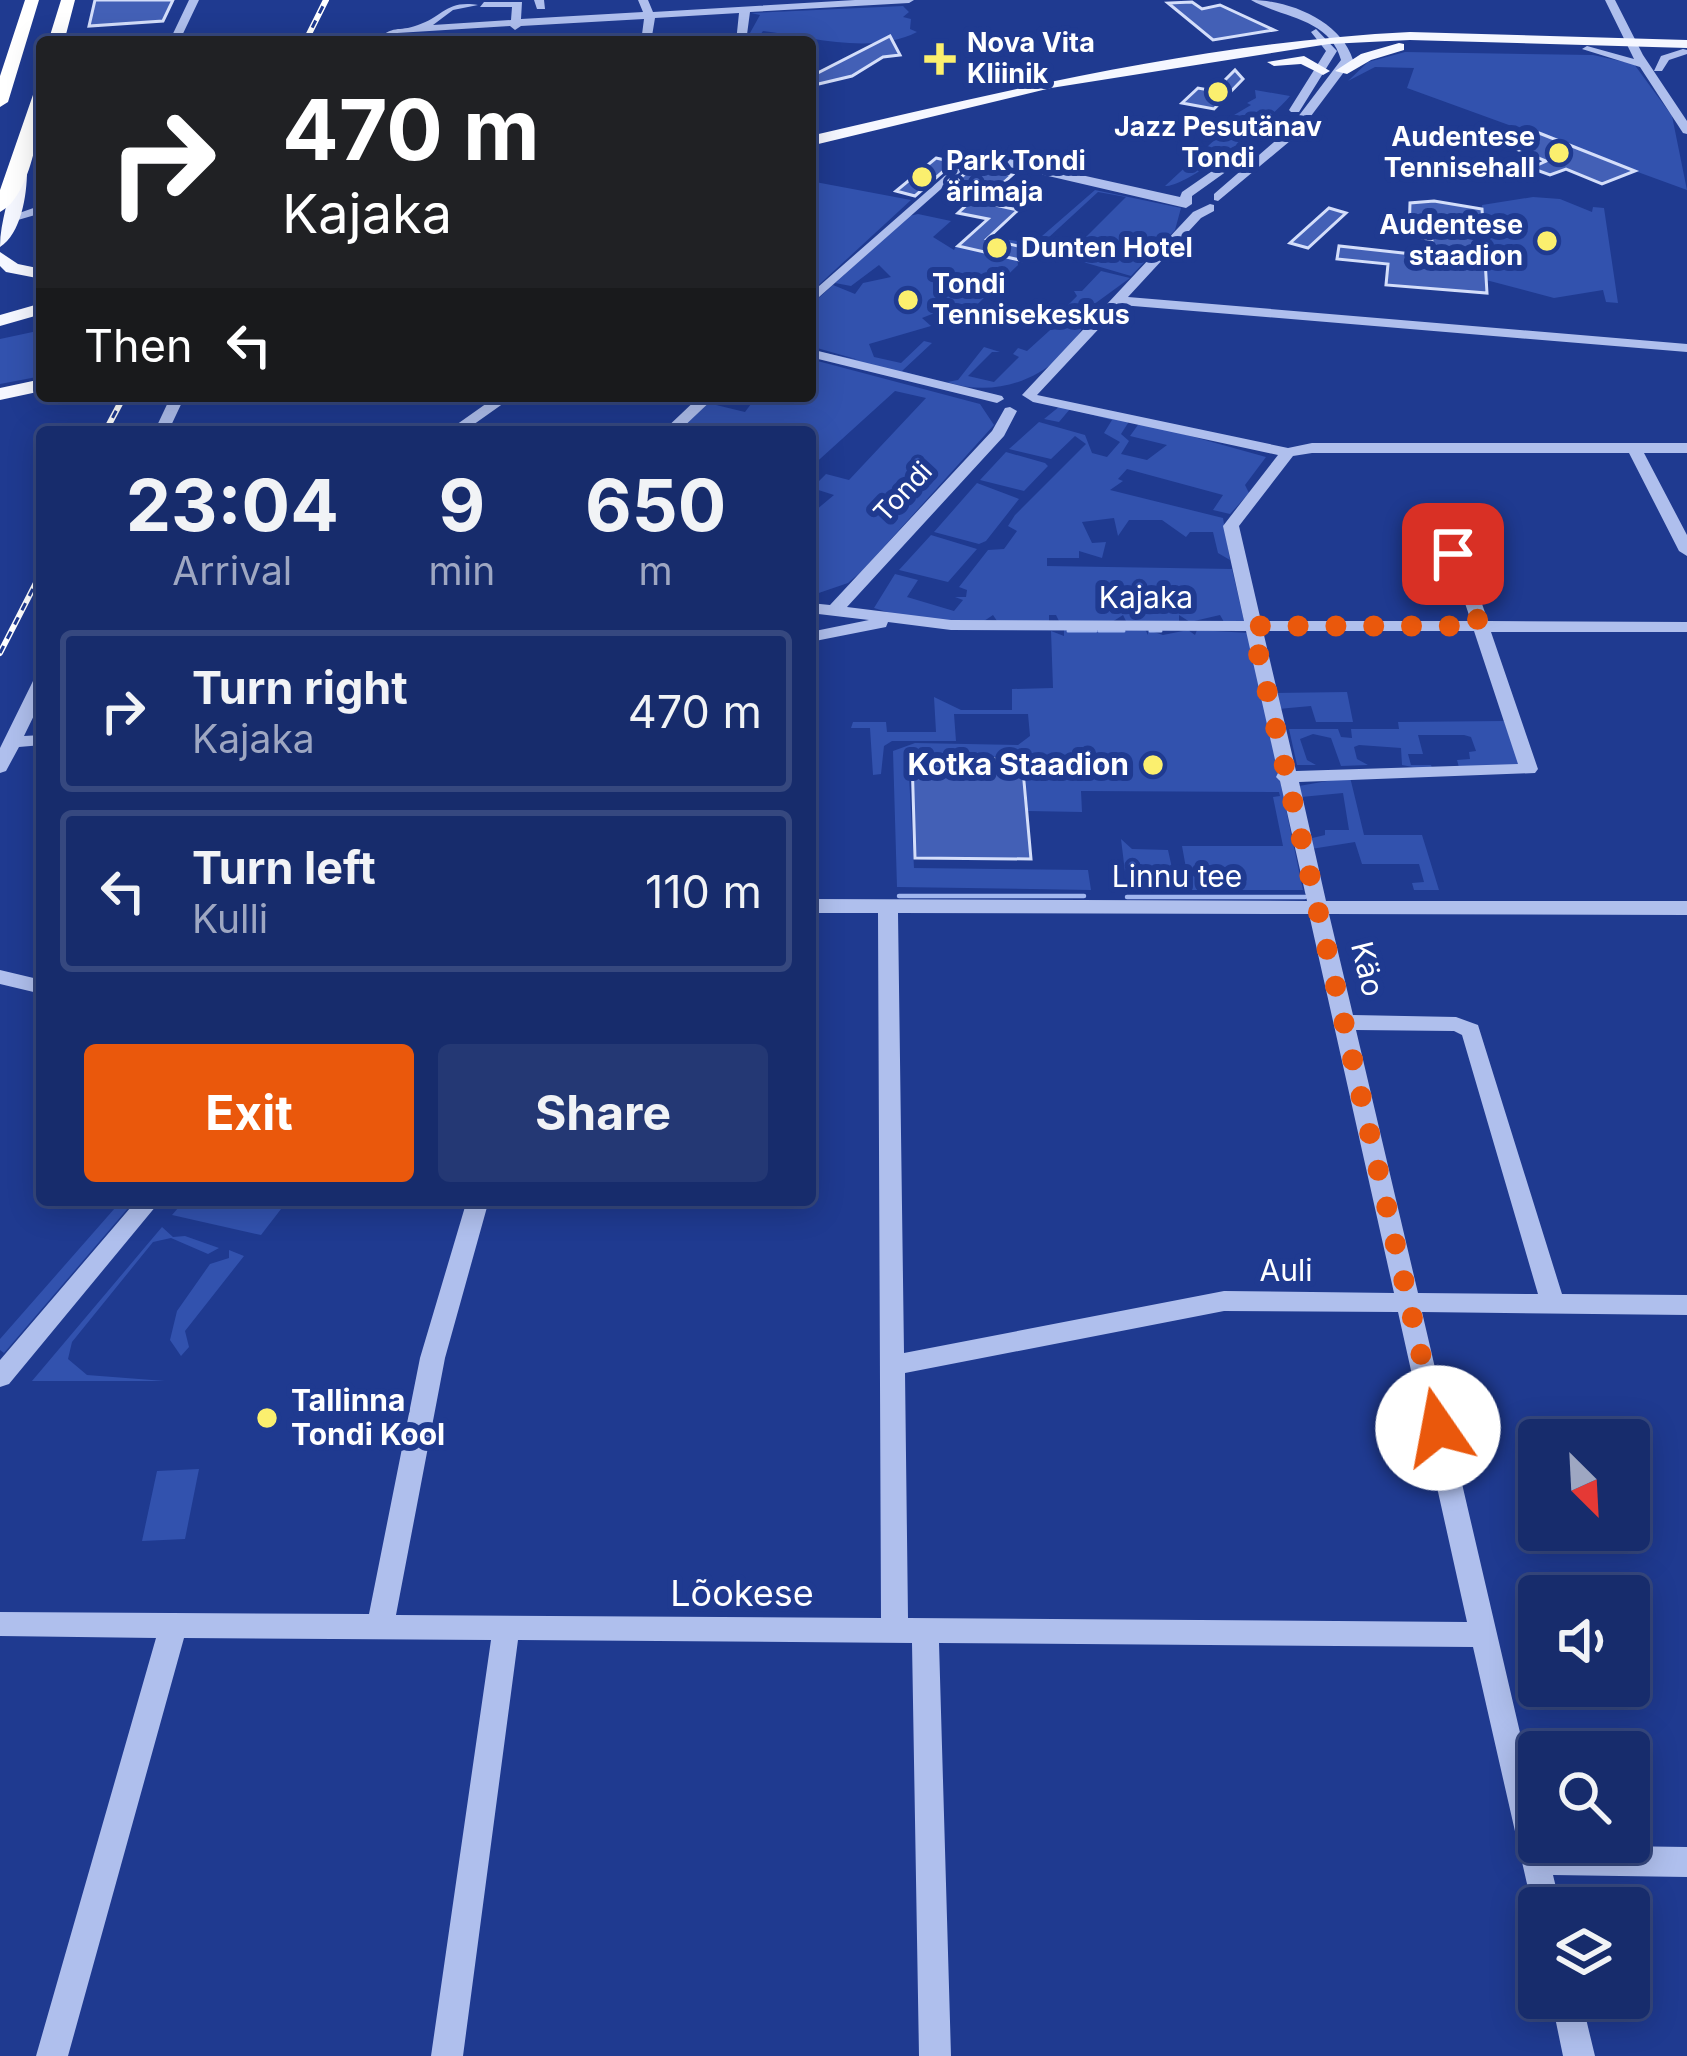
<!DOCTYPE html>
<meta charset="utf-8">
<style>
body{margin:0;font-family:Inter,sans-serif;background:#243874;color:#f1f3f6;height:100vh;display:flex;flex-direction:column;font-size:45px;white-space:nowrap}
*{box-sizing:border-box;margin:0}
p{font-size:39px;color:#9ea7c2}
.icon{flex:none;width:66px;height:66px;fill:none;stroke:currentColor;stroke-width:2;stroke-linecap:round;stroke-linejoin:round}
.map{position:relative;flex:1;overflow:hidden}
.details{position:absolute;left:36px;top:426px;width:780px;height:780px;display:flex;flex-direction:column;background:#172c6c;border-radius:12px;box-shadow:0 6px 30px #0003,0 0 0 3px #36487f}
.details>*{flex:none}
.guide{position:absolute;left:36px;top:36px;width:780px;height:366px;border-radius:12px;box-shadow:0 6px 30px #0003,0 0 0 3px #36487f;background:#202124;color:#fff;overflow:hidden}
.needle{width:78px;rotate:156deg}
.controls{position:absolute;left:1518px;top:1419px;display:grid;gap:24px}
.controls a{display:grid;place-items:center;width:132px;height:132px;border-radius:12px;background:#172c6c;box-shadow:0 6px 30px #0003,0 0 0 3px #36487f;font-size:60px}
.pin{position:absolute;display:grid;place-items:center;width:102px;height:102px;color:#fff;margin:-51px;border-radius:24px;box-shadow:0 6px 18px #0006}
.me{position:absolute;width:132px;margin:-66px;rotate:348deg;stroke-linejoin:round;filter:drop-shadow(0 0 9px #0008)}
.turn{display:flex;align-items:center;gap:42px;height:252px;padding:0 48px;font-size:54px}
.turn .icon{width:156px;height:156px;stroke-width:2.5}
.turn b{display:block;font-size:84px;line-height:102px}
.then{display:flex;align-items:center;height:114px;padding:0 48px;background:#0003;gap:24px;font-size:45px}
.eta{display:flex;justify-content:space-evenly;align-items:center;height:204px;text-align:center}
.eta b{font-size:72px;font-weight:700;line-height:84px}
.action{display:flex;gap:24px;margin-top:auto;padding:24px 48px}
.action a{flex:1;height:138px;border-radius:12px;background:#ea580c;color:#fff;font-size:48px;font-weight:700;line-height:138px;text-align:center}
.action a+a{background:#243874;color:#f1f3f6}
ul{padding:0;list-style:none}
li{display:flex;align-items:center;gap:36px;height:162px;margin:0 24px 18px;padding:0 24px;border:6px solid #36487f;border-radius:12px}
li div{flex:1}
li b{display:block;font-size:45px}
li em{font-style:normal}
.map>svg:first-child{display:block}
.green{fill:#3252ae}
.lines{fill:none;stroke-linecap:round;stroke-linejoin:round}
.stream-far1{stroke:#a2b7ef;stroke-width:3}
.stream{stroke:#a2b7ef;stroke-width:4.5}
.building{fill:#4360b6;stroke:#d4defa;stroke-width:3}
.minor{fill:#afbfed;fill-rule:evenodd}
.major{fill:#f5f7ff;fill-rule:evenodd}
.highway{fill:#fff;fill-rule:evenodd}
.rail-casing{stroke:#fff;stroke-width:6}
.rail{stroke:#1f3a90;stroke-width:3;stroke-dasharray:8;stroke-linecap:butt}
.route{stroke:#ea580c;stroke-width:21;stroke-dasharray:0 37.8}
.poi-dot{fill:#fbef6e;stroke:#1f3a90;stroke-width:4.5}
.labels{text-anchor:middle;stroke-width:12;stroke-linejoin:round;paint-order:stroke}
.far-poi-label{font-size:27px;font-weight:bold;fill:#fff;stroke:#1f3a90;text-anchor:start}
.far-street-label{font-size:27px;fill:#fff;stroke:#1f3a90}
.street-label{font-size:30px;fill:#fff;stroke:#1f3a90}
.poi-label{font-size:30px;font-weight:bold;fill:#fff;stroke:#1f3a90;text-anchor:end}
.near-street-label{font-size:36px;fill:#fff;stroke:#1f3a90}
</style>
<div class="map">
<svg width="1687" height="2056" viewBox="0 0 1687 2056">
<rect width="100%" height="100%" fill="#1f3a90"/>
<path class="green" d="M903 6 909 12 903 17 911 19 910 29 917 32C873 55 809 37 763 31L755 42H745L760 15 751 13Z
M1405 52 1593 55 1634 64 1672 116 1687 190 1407 88 1414 68 1375 67 1348 81 1368 62Z
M1255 90 1290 96C1271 119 1191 186 1165 186L1235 121 1229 118 1251 105 1247 103 1256 98Z
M810 181 911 200 810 293Z
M1095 190 1181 208 1175 230 1131 276 1066 257 1126 197 1098 192 1035 250 970 235 1034 243Z
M1533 197 1560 199 1592 212 1593 207 1604 208 1618 303 1606 302 1603 290 1554 298 1486 280 1482 205Z
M918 214 951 221 933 237 954 250 956 246 1017 259 1018 265 955 326 940 322 944 318 937 312 922 318 931 326 869 344 874 357 901 363 924 341 932 343 902 371 937 381 810 350 859 360 810 346V306L833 285 855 294 863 283 891 277 879 265 851 286 835 283 909 216Z
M1101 271 1130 278 1082 313 1088 316C1065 372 1004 401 947 382L958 380 984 347 1000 352H992L968 376 994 382 1019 357 1013 354 1018 348 1027 351 1070 312 1064 309 1077 296 1074 291H1082Z
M42 330V376L0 384V339Z
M810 359 980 404 994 425 862 571 848 583 810 596V515L834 495 812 488 826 474 849 480 926 398 895 391 810 468V432H676L716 396H725L716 405 745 412 757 396H810Z
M1065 402 1130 420 1121 434 1129 441 1121 454 1147 460 1167 445 1130 436 1140 422 1266 457 1245 485 1249 493 1230 514 1213 510 1223 495 1127 469 1118 479 1123 481 1110 490 1223 518 1230 560 1218 553 1213 532H1190L1186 537 1162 520H1129L1118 536 1114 518 1082 522 1092 543 1106 542 1102 558 1079 551V558H1047V566L1232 569 1244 621 1224 622 1220 615 1190 622 1179 615V621H1126L1123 615 1112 622 1059 621 1056 615H1049V621H997L993 615 984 621 910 619 874 608 895 574 918 580 907 597 954 611 963 600 955 597H966L967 590 959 587 988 550 1004 549 1017 531 1008 526 1015 515 1086 444 1075 436 1051 459 1009 449 1039 422 1085 435 1092 453 1107 457 1120 442 1104 433 1112 420 1070 409 1059 422 1044 419Z
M1006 452 1045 463 1048 466 1024 491 980 480Z
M977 483 1019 499 986 541 979 544 934 532Z
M931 535 977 549 948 582 899 570Z
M1145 629 1148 635V630L1163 635 1188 630 1195 635 1197 630 1249 633 1303 890H1137L1126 880 1121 839 1132 849 1168 850 1172 868H1186L1182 846H1283L1273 797 1280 796 1279 792 1081 791 1082 812 1028 811 1024 757H908L914 868 1088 870 1091 890 897 887 893 751 915 743 1018 745 1030 736 1028 714H954L956 741H892L884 746 881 774 873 775 870 728H851L853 722H886L887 732H936L934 697 961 710H1012V689L1053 688 1051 631 1064 636V630Z
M1347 692 1353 722H1316L1311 706 1278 709 1274 693Z
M1504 721 1520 767 1460 771 1457 760 1470 759 1469 752 1476 751 1471 737 1464 735H1418L1423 754H1408L1411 765H1431L1433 771 1402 765 1401 748 1359 745 1354 747 1357 759 1368 765 1341 766 1331 738 1313 734 1300 739 1307 760 1316 765H1297L1289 729H1338L1341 737 1352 738 1351 729H1399L1398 722Z
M1350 777 1364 835H1422L1439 890H1414L1412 883 1424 882 1419 864H1362L1355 842 1311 849 1308 839 1325 835V830H1349L1343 793 1301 797 1299 786Z
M122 1200H135L4 1353 0 1350V1339Z
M185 1200H288L261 1235 172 1215Z
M162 1227 173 1237 185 1236 219 1248 208 1254 171 1238 153 1242 72 1342 68 1359 87 1375 165 1381H32Z
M229 1250 244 1256 185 1331 189 1347 181 1356 170 1340 177 1311 210 1264 229 1258Z
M199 1469 185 1539 142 1541 157 1471Z"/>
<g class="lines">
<path class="stream-far1" d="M1068 631H1096
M1099 631H1124
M1150 631H1161"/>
<path class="stream" d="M899 896H1084
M1127 897H1305"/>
</g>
<path class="building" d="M95 0H173L163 21 89 26Z
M1192 2 1202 9 1220 5 1274 30 1213 40 1168 3Z
M890 36 900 55 883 57 852 76 810 86V77Z
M1235 70 1243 79 1214 109 1182 103 1198 88 1214 91Z
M1539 133 1635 171 1602 184 1566 169 1550 175 1531 168 1546 161 1506 145Z
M936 158 954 162 915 196 896 191Z
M973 167 1012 175 993 192 953 184Z
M972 200 1018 210 987 239 1036 250 1024 261 958 246 988 219 958 213Z
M1434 201 1482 209 1487 293 1386 285 1388 264 1337 259 1339 246 1430 256 1432 240 1409 235 1410 203Z
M1329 208 1346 213 1308 248 1290 243Z
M912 758 1022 759 1031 859 915 858Z"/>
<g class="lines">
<path class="minor" d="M189 0H199L179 42H169Z
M534 0H544L545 9H537Z
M638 0H648L653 12 855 0H914L909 3 750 12 746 42H736L739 13 655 18 651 42H641L644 19 521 26 515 30 510 26 397 33 387 42H375C394 23 397 33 418 25 443 17 446 0 478 5L453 10 433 25 511 20 512 7H480L484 2H522L521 19 643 12Z
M1251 0C1289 0 1341 21 1353 60L1296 136 1218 201 1214 200V194L1288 130 1341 60C1330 18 1282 18 1251 0Z
M1605 0H1615L1643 55 1687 121V134L1683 133 1640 67 1582 49 1587 46 1634 59Z
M1316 29 1337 51 1299 112H1291L1289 110 1326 51 1311 32Z
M1683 49 1687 50V54L1669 60 1662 71H1654L1661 56Z
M973 151 1180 197 1182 192 1231 158 1241 161 1192 196V204L1186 208 975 159 810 305V294Z
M1210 204 1214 205V211L1201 218 1128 297 1687 344V352L1121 305 1037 395 1288 448 1312 443H1687V453H1644L1687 535V556L1679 551 1629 453H1312L1293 456 1239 526 1261 621H1471L1444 541 1452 536 1460 541 1488 621 1687 622V632H1491L1538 769 1535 773 1299 782 1326 901H1687V915L1329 914 1353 1015 1456 1017 1478 1025 1562 1294 1687 1295V1315L1422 1312 1539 1814V1842H1546V1845L1687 1847V1877L1553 1875 1561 1908H1539V1920L1535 1919 1473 1647 939 1643 951 2056H919L912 1643 518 1640 463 2056H431L491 1640 184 1638 68 2056H36L156 1638 0 1636V1612L369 1614 420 1358 467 1200H489L445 1358 396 1615 881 1618 878 913H810V899L1307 901 1280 781 1276 777 1278 773 1246 631 951 630 888 622 886 627 810 642V632L869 620 810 613V603L830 605 992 431 1005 408 1010 407 1017 411 1004 436 847 607 951 620 1244 621 1223 526 1278 455 1033 402 1022 395 1193 212ZM1263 631H1474L1518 764 1296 771ZM898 913 1309 914 1394 1293 1224 1291 904 1353ZM1356 1030 1454 1031 1462 1035 1538 1294 1418 1293ZM1224 1311 1398 1312 1467 1622 908 1618 905 1373Z
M42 205V213L11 222 5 218Z
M810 349 1002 396 1004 399 997 403 810 357Z
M171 396H185L168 432H154Z
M497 396H514L463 432H446Z
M700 396H716L678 432H662Z
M42 676V699L24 736 42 735V745L19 747 6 771 0 773V748L33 681Z
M0 970 42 980V994L0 984Z
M137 1200H161L9 1384 0 1387V1360Z
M1551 1998H1581L1595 2056H1563Z"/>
<path class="major" d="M1410 32 1687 40V48L1410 40 1329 44 1051 88 810 146V136C1007 90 1207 42 1410 32Z
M1399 43 1404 44V50L1371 60 1347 74 1335 71 1361 54Z
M1304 56 1330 71 1323 75 1301 64 1274 66 1267 62Z
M19 166 27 171C27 195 21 234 0 247 0 220 11 198 11 171Z
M0 252 18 264 42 269V279L6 272 0 266Z
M42 303V314L0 326V315Z
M42 379V391L0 400V388Z"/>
<path class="highway" d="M25 0H39L8 102 0 107V76Z
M61 0H75L64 42H48Z
M42 87C42 120 32 196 0 212V190L34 92Z"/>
<g class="rail-casing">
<path id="rail" d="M305 42 326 0
M105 432 124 396
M0 653 42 571"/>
</g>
<use href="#rail" class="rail"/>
</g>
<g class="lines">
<path class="route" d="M1438 1428 1252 626H1480L1453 554"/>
</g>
<g class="poi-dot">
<path d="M934 41h12v12h12v12h-12v12h-12v-12h-12v-12h12z"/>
<circle cx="1218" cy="92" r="12"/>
<circle cx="1559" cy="153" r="12"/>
<circle cx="922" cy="177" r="12"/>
<circle cx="1547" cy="241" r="12"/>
<circle cx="997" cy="248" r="12"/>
<circle cx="908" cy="300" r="12"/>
<circle cx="1153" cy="765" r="12"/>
<circle cx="267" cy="1418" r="12"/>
</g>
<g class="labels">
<g class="far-poi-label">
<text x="967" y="52">Nova Vita<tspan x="967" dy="31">Kliinik</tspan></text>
<text x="1218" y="136" text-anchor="middle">Jazz Pesutänav<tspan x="1218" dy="31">Tondi</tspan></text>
<text x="1535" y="146" text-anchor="end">Audentese<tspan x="1535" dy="31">Tennisehall</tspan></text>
<text x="946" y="170">Park Tondi<tspan x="946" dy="31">ärimaja</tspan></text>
<text x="1523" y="234" text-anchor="end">Audentese<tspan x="1523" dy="31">staadion</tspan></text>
<text x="1021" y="257">Dunten Hotel</text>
<text x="932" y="293">Tondi<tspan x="932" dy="31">Tennisekeskus</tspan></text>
</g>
<g class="far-street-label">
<text transform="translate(903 492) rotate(-47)" y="9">Tondi</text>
</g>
<g class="street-label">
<text x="1146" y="608">Kajaka</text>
<text x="1177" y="887">Linnu tee</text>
<text transform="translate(1367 969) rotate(76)" y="10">Käo</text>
<text x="1286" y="1281">Auli</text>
</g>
<g class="poi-label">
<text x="1129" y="775">Kotka Staadion</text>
<text x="291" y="1411" text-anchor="start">Tallinna<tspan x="291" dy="34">Tondi Kool</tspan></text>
</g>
<g class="near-street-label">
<text x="742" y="1606">Lõokese</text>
</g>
</g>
</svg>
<div class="controls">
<a><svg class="needle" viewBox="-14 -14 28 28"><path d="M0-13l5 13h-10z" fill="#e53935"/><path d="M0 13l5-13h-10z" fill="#9ea7c2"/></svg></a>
<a><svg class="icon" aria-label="sound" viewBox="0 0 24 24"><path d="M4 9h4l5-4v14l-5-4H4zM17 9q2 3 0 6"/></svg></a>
<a><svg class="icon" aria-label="search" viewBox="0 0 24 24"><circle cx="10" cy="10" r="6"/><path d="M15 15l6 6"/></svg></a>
<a><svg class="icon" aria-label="layers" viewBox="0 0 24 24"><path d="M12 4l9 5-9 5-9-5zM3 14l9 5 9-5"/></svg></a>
</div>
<div class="pin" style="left:1453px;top:554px;background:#d93025"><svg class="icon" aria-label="arrive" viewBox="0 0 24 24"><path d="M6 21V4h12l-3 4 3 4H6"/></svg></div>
<svg class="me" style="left:1438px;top:1428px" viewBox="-20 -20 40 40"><circle r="19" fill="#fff"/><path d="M0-13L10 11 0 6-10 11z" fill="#ea580c"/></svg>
<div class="guide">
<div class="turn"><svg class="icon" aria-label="right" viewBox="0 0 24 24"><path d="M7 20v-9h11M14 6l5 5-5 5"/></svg><div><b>470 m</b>Kajaka</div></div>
<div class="then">Then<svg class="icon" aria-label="left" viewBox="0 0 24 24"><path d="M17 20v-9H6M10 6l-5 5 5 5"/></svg></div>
</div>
<section class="details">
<div class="eta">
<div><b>23:04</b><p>Arrival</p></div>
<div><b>9</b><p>min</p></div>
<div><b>650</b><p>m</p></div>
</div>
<ul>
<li><svg class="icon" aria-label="right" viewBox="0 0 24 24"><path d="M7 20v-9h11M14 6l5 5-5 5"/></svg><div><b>Turn right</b><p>Kajaka</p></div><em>470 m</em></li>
<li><svg class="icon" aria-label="left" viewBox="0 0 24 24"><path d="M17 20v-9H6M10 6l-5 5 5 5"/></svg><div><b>Turn left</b><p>Kulli</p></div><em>110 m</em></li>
</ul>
<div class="action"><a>Exit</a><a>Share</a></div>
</section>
</div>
